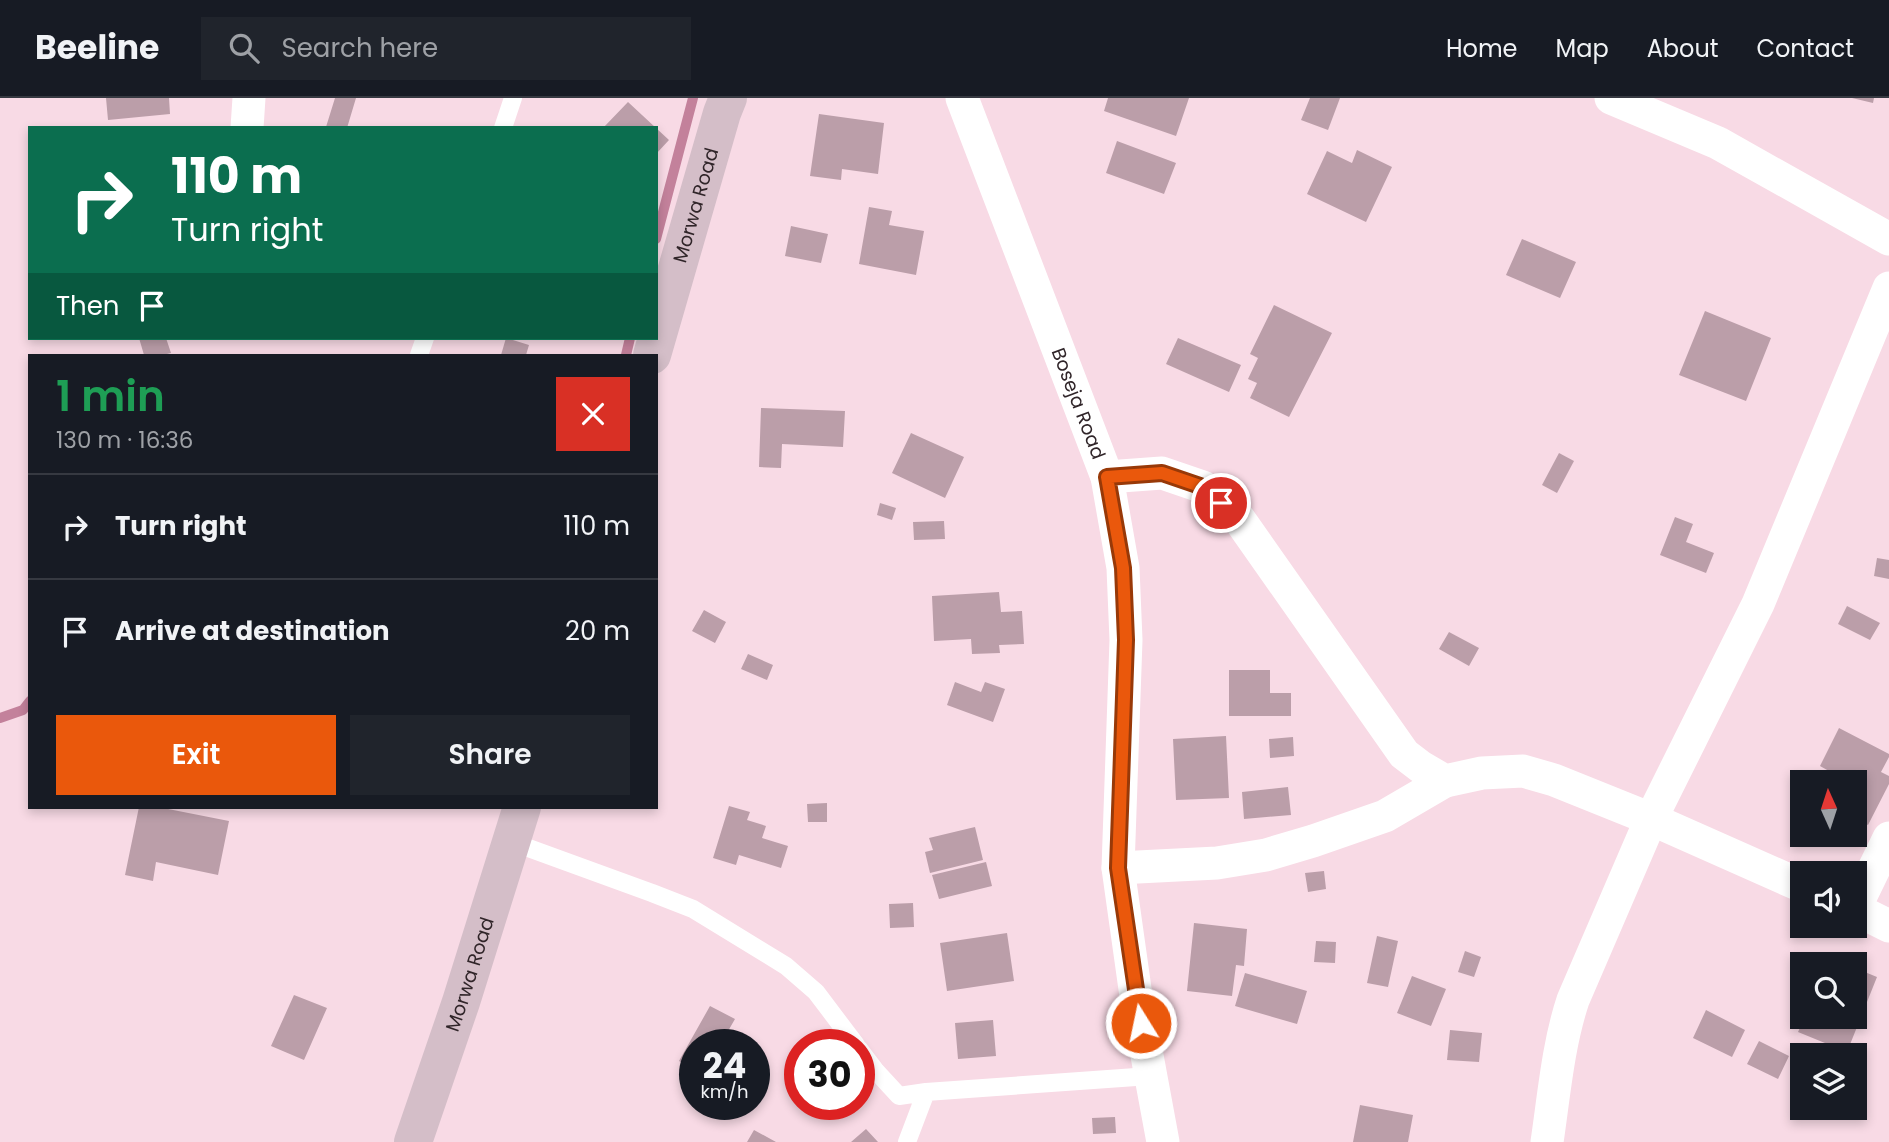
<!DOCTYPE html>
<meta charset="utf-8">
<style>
body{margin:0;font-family:Poppins,sans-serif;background:#20242c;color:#f1f3f6;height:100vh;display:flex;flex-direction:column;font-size:26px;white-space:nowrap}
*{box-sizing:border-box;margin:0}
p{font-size:23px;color:#9ea1a6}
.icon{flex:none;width:38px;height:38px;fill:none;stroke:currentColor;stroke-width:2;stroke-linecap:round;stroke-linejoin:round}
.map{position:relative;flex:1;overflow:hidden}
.side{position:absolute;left:28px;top:256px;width:630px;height:455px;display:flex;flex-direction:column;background:#171b24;border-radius:0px;box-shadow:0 4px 10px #0003}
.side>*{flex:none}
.top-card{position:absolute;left:28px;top:28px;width:630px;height:214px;border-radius:0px;box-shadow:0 4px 10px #0003;background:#0b6e4f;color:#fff;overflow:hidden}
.needle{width:46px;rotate:357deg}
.controls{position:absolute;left:1790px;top:672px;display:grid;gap:14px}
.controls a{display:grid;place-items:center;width:77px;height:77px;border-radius:0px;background:#171b24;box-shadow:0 4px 10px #0003;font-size:35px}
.speed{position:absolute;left:679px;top:931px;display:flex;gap:14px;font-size:35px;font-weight:700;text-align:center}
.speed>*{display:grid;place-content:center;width:91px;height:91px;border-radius:50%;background:#171b24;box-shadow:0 4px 10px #0003;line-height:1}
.speed small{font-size:18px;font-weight:400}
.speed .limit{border:10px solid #d22;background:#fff;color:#111}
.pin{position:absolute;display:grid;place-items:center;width:60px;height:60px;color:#fff;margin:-30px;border:4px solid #fff;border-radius:50%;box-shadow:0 2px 7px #0007}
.me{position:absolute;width:77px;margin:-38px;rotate:350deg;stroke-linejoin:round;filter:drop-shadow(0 0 5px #0008)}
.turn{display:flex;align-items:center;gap:24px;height:147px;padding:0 28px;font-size:32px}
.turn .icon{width:91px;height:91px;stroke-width:2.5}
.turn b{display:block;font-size:49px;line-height:60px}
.then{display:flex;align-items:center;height:66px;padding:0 28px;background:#0003;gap:14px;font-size:26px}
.round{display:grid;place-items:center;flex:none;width:74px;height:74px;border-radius:0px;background:#20242c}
.overview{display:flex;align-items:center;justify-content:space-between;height:119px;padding:0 28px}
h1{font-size:42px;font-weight:600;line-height:52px;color:#1e9e55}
.action{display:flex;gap:14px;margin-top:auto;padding:14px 28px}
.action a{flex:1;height:80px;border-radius:0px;background:#ea580c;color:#fff;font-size:28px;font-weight:600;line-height:80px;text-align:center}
.action a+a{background:#20242c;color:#f1f3f6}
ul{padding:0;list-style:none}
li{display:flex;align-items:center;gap:21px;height:105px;padding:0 28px;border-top:2px solid #363941}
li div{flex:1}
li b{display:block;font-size:26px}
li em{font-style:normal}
header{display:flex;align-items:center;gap:42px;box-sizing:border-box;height:98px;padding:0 35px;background:#171b24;border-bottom:2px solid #363941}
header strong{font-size:33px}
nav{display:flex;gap:38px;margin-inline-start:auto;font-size:24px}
.search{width:490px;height:63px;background:#20242c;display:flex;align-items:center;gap:18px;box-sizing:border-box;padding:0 24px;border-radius:0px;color:#9ea1a6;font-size:26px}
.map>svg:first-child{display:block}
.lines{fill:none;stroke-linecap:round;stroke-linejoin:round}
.stream{stroke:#c3819b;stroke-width:10}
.building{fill:#bb9ea9}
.service{stroke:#fff;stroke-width:18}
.minor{stroke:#fff;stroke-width:33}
.secondary{stroke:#d4bec8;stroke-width:38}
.route-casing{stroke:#983908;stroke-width:18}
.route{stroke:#ea580c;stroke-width:12}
.labels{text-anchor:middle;stroke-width:6;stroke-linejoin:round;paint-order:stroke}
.street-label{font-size:19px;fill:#302529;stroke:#f8dae5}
</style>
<header>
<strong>Beeline</strong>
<div class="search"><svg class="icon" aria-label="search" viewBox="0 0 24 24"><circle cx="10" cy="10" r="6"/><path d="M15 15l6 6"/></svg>Search here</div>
<nav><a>Home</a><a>Map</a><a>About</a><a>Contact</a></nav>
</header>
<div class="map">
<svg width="1889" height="1044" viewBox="0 0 1889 1044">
<rect width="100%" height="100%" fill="#f8dae5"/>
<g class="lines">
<path class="stream" d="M656 141 693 0
M626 257 630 240
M0 620 23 612 30 603"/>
</g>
<path class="building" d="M106 0H169L170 16 108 22Z
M335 0H356L347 30 326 29Z
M1108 0H1189L1176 38 1104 13Z
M1310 0H1340L1328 32 1301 22Z
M1852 0H1874L1873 5Z
M628 4 656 30H603Z
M819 16 884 25 878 76 842 71 841 82 810 78Z
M656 30 669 42 656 56Z
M1117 43 1176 65 1164 96 1106 75Z
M1357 52 1392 69 1366 124 1307 96 1327 53 1352 65Z
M869 109 892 113 889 127 924 133 916 177 859 166Z
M791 128 828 136 821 165 785 158Z
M1522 141 1576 164 1560 200 1506 177Z
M1274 207 1332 235 1289 319 1250 300 1257 285 1248 281 1258 260 1250 256Z
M1705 213 1771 240 1746 303 1679 277Z
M139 240H166L171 255 163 257H144Z
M506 240 529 247 526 257H501Z
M1178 240 1241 267 1229 294 1166 266Z
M761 310 845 313 843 349 782 346 781 370 759 369Z
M911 335 964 359 945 400 892 375Z
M1559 355 1574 363 1557 395 1542 387Z
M880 405 896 410 892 422 877 417Z
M1675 419 1693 426 1686 444 1714 455 1706 475 1660 457Z
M944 423 945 441 914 442 913 424Z
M1877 460 1889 462V481L1874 478Z
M999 494 1001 514 1022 513 1024 546 999 547 1000 555 972 556 971 541 934 543 932 498Z
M1847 508 1880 525 1870 542 1838 526Z
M704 512 726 524 715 545 692 533Z
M1449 534 1479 550 1469 568 1439 551Z
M748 556 773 567 767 582 741 571Z
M1229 572H1270V595H1291V618H1229Z
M955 584 981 594 985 584 1005 591 993 624 947 607Z
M1839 630 1889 656V659L1881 674 1889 678V686L1868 727 1855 720V707L1860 698 1855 696V684H1832L1836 677 1820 668Z
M1226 638 1229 700 1176 702 1173 641Z
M1293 639 1294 658 1270 660 1269 641Z
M1288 689 1291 717 1244 721 1242 694Z
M827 705V724H808L807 706Z
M729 708 750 714 747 722 766 728 762 740 788 748 781 770 739 757 736 767 713 760Z
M139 709H158L229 723 218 777 156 764 153 783 125 777Z
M975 729 983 762 930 775 925 754 933 752 929 740Z
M986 764 992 788 939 801 932 777Z
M1324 773 1326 791 1308 794 1305 775Z
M913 805 914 829 890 830 889 806Z
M1194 825 1247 831 1244 868 1236 867 1232 898 1187 893Z
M1007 835 1014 883 947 893 940 845Z
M1377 838 1398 843 1388 889 1367 885Z
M1316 843 1336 844 1335 865 1314 864Z
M1465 853 1481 859 1474 879 1458 874Z
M1830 860 1846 866H1827Z
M1855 870 1877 879 1847 954 1798 934 1805 919H1855Z
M1245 875 1307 893 1297 926 1235 908Z
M1412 878 1446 891 1431 928 1397 915Z
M294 897 327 910 304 962 271 948Z
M710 908 735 921 720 947H695V972L679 963Z
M1706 912 1745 932 1732 959 1693 940Z
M993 922 996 958 958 961 955 925Z
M1450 932 1482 935 1479 964 1447 962Z
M1759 943 1789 958 1778 981 1747 966Z
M1360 1007 1413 1017 1408 1044H1353Z
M1115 1019 1116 1035 1093 1036 1092 1020Z
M866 1031 878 1044H851Z
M754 1032 776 1044H747Z"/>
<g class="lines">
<path class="service" d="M503 30 513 0
M419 257 425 240
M512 744 652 795 693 811 786 868 816 894 856 947
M859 951 875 972 899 998 926 994 1150 978
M907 1044 926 994"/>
<g class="minor">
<path id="s1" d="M962 0 1107 379 1123 470 1126 542 1118 770 1136 898 1163 1044"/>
<path d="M1611 0 1718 45 1889 141"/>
<path d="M247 30 249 0"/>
<path d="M1107 379 1162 375 1203 389 1239 421 1404 656 1421 669 1445 683 1482 675 1523 673 1554 682 1651 721 1802 788"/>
<path d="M1118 770 1217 765 1266 757 1313 743 1385 718 1445 683"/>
<path d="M1855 810 1889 740"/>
<path d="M1855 811 1889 828"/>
<path d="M1547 1044C1554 997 1558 947 1573 902L1651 721 1758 506 1889 190"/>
</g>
<g class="secondary">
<path id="s2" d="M652 257 722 15 728 0"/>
<path id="s3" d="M413 1044 461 904 522 709"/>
</g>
</g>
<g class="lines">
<g class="route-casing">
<path id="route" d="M1141 925 1118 770 1126 542 1123 470 1107 379 1162 375 1203 389 1221 405"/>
</g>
<use href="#route" class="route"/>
</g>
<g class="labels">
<g class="street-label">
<text dy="7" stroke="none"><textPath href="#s2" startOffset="156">Morwa Road</textPath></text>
<text dy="7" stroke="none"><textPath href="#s1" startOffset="327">Boseja Road</textPath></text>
<text dy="7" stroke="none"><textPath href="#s3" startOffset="177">Morwa Road</textPath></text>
</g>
</g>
</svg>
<div class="controls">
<a><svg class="needle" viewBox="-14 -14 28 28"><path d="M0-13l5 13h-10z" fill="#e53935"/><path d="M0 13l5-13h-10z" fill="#9ea1a6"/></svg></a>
<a><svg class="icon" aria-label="sound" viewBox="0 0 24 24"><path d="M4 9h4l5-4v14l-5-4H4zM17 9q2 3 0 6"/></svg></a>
<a><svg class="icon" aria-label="search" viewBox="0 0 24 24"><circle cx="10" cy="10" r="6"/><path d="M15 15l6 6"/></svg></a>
<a><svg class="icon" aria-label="layers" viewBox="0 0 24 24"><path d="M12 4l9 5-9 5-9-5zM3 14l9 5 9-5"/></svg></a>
</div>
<div class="speed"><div>24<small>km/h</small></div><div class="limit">30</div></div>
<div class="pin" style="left:1221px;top:405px;background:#d93025"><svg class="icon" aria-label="arrive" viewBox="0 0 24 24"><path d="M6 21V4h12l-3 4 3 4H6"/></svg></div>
<svg class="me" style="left:1141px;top:925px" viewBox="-20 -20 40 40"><circle r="17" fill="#ea580c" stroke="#fff" stroke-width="3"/><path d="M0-11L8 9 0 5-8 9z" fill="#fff"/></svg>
<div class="top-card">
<div class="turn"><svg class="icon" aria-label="right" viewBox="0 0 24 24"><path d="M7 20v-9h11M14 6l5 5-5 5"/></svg><div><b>110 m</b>Turn right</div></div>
<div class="then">Then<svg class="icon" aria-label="arrive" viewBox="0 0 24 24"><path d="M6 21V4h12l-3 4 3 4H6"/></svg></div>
</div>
<section class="side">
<div class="overview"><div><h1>1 min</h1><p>130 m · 16:36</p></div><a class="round" style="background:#d93025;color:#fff"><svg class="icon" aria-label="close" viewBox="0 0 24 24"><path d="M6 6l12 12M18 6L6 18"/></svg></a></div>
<ul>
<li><svg class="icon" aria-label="right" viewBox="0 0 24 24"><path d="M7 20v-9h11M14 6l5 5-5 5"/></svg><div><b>Turn right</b></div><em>110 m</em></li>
<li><svg class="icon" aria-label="arrive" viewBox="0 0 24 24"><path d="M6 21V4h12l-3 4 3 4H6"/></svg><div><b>Arrive at destination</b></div><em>20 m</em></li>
</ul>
<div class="action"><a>Exit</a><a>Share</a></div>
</section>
</div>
